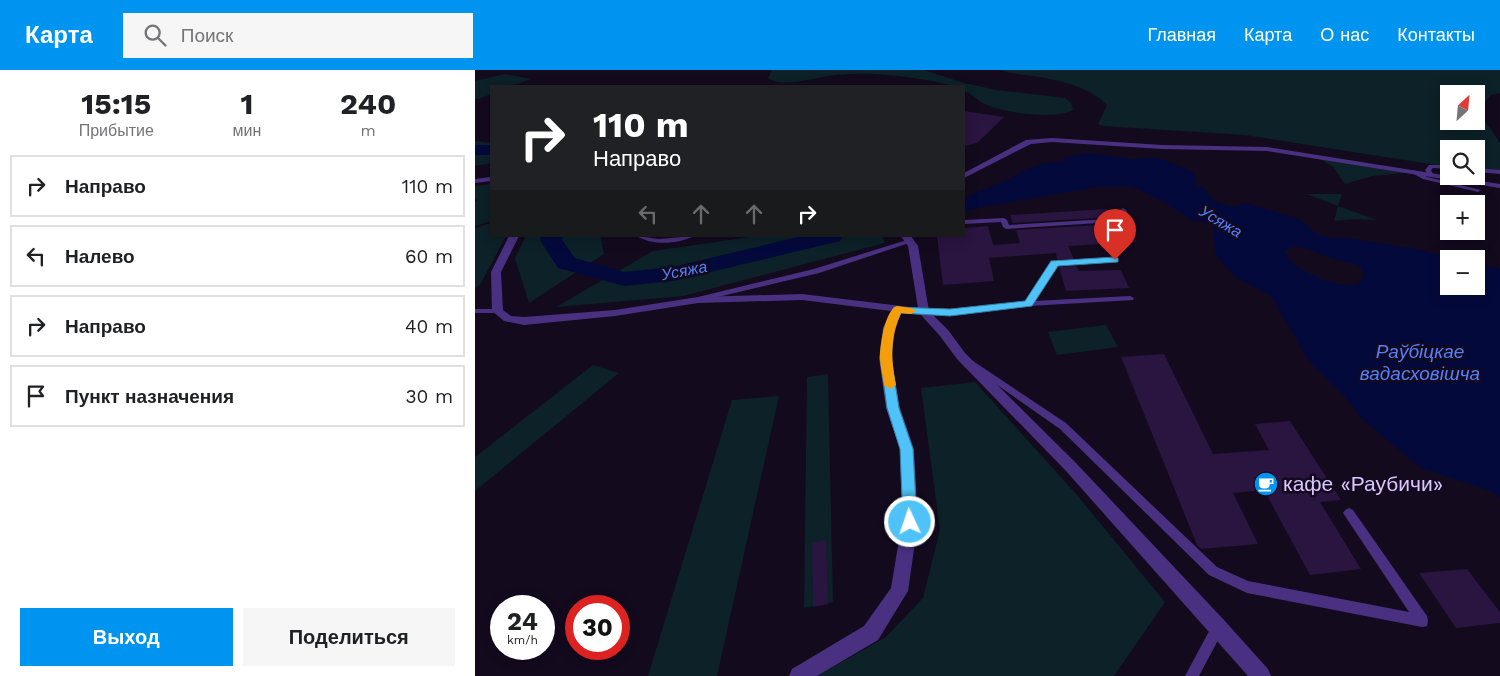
<!DOCTYPE html>
<html lang="ru">
<meta charset="utf-8">
<style>
body{margin:0;font-family:"Work Sans",sans-serif;background:#f6f6f6;color:#202124;height:100vh;display:flex;flex-direction:column;font-size:19px;white-space:nowrap}
*{box-sizing:border-box;margin:0}
p{font-size:16px;color:#757577}
.icon{flex:none;width:28px;height:28px;fill:none;stroke:currentColor;stroke-width:2;stroke-linecap:round;stroke-linejoin:round}
.map{position:relative;flex:1;overflow:hidden}
.side{display:flex;flex-direction:column;background:#fff;width:475px}
.side>*{flex:none}
.banner{position:absolute;left:15px;top:15px;width:475px;height:152px;border-radius:0px;box-shadow:0 2px 12px #0003;background:#202124;color:#fff;overflow:hidden}
.needle{width:32px;rotate:26deg}
.fabs{position:absolute;left:965px;top:15px;display:grid;gap:10px}
.fabs a{display:grid;place-items:center;width:45px;height:45px;border-radius:0px;background:#fff;box-shadow:0 2px 12px #0003;font-size:25px}
.speed{position:absolute;left:15px;top:525px;display:flex;gap:10px;font-size:25px;font-weight:700;text-align:center}
.speed>*{display:grid;place-content:center;width:65px;height:65px;border-radius:50%;background:#fff;box-shadow:0 2px 12px #0003;line-height:1}
.speed small{font-size:12px;font-weight:400}
.speed .limit{border:8px solid #d22;background:#fff;color:#111}
.pin{position:absolute;display:grid;place-items:center;width:42px;height:42px;color:#fff;margin:-51px -21px;border-radius:50% 50% 50% 0;rotate:-45deg;box-shadow:0 0 5px #0007}
.pin .icon{rotate:45deg}
.me{position:absolute;width:55px;margin:-28px;rotate:357deg;stroke-linejoin:round;filter:drop-shadow(0 0 4px #0008)}
.turn{display:flex;align-items:center;gap:18px;height:105px;padding:0 20px;font-size:22px}
.turn .icon{width:65px;height:65px;stroke-width:2.5}
.turn b{display:block;font-size:35px;line-height:42px}
.lanes{display:flex;align-items:center;height:48px;padding:0 20px;background:#0003;justify-content:center;gap:25px;direction:ltr}
.lanes .off{opacity:.35}
.eta{display:flex;justify-content:space-evenly;align-items:center;height:85px;text-align:center}
.eta b{font-size:30px;font-weight:700;line-height:35px}
.cta{display:flex;gap:10px;margin-top:auto;padding:10px 20px}
.cta a{flex:1;height:58px;border-radius:0px;background:#0094f1;color:#fff;font-size:20px;font-weight:700;line-height:58px;text-align:center}
.cta a+a{background:#f6f6f6;color:#202124}
ul{padding:0;list-style:none}
li{display:flex;align-items:center;gap:15px;height:62px;margin:0 10px 8px;padding:0 10px;border:2px solid #e0e0e0;border-radius:0px}
li div{flex:1}
li b{display:block;font-size:19px}
li em{font-style:normal}
header{display:flex;align-items:center;gap:30px;box-sizing:border-box;height:70px;padding:0 25px;background:#0094f1;color:#fff}
header strong{font-size:24px}
nav{display:flex;gap:28px;margin-inline-start:auto;font-size:18px}
.search{width:350px;height:45px;background:#f6f6f6;display:flex;align-items:center;gap:12px;box-sizing:border-box;padding:0 18px;border-radius:0px;color:#757577;font-size:19px}
main{display:flex;flex:1;min-height:0}
.map>svg:first-child{display:block}
.green{fill:#0c2128;fill-rule:evenodd}
.water{fill:#04093c;fill-rule:evenodd}
.lines{fill:none;stroke-linecap:round;stroke-linejoin:round}
.river{fill:#04093c;fill-rule:evenodd}
.building{fill:#2a1440}
.service{fill:#4a3081;fill-rule:evenodd}
.minor{fill:#4a3081;fill-rule:evenodd}
.route{fill:#4fc3f7;stroke:#337fa1}
.slow{fill:#f59e0b}
.labels{text-anchor:middle;stroke-width:5;stroke-linejoin:round;paint-order:stroke}
.far-water-label{font-size:16px;font-style:italic;fill:#547fff;stroke:#130a1e}
.water-label{font-size:19px;font-style:italic;fill:#547fff;stroke:#130a1e}
.near-poi-label{font-size:21px;fill:#ddc6ff;stroke:#130a1e;text-anchor:start}
</style>
<header>
<strong>Карта</strong>
<div class="search"><svg class="icon" aria-label="search" viewBox="0 0 24 24"><circle cx="10" cy="10" r="6"/><path d="M15 15l6 6"/></svg>Поиск</div>
<nav><a>Главная</a><a>Карта</a><a>О нас</a><a>Контакты</a></nav>
</header>
<main>
<section class="side">
<div class="eta">
<div><b>15:15</b><p>Прибытие</p></div>
<div><b>1</b><p>мин</p></div>
<div><b>240</b><p>m</p></div>
</div>
<ul>
<li><svg class="icon" aria-label="right" viewBox="0 0 24 24"><path d="M7 20v-9h11M14 6l5 5-5 5"/></svg><div><b>Направо</b></div><em>110 m</em></li>
<li><svg class="icon" aria-label="left" viewBox="0 0 24 24"><path d="M17 20v-9H6M10 6l-5 5 5 5"/></svg><div><b>Налево</b></div><em>60 m</em></li>
<li><svg class="icon" aria-label="right" viewBox="0 0 24 24"><path d="M7 20v-9h11M14 6l5 5-5 5"/></svg><div><b>Направо</b></div><em>40 m</em></li>
<li><svg class="icon" aria-label="arrive" viewBox="0 0 24 24"><path d="M6 21V4h12l-3 4 3 4H6"/></svg><div><b>Пункт назначения</b></div><em>30 m</em></li>
</ul>
<div class="cta"><a>Выход</a><a>Поделиться</a></div>
</section>
<div class="map">
<svg width="1025" height="606" viewBox="0 0 1025 606">
<rect width="100%" height="100%" fill="#130a1e"/>
<path class="green" d="M297 0H449L489 13 522 20 590 28 596 33 598 40C580 50 531 43 512 35 504 32 497 24 489 21V16C475 16 464 12 451 10 422 5 390 2 360 5 341 7 308 19 293 8Z
M526 0H1025V23L1016 25 1003 41 1025 73V102L1001 100V79H974V97L770 65 628 56 623 54 632 35C616 18 587 11 565 7 551 5 539 5 526 0ZM974 24H1001V51H974Z
M30 4 56 9 36 16H16V24L4 29 0 28V11Z
M0 71 16 73V93L0 96Z
M838 85 939 102 897 106 870 114 858 97Z
M16 114V151L0 156V132L2 130 0 129V116Z
M831 124H867L863 136 902 150 879 149 859 151 863 136Z
M16 153V166H31L5 215 0 218V158Z
M51 166H125L129 184 54 233 40 188Z
M282 166H407L410 173 208 226 81 237 178 181Z
M631 255 643 277 582 285 573 262Z
M118 295 144 303 0 421V387Z
M353 304 358 532 329 538 332 307Z
M500 312 602 425 690 532 639 606H342L411 567 448 528 465 460 446 318Z
M304 326 242 606H173L257 330Z"/>
<path class="water" d="M615 83 655 89 683 88 719 102 721 116 729 118 739 131 757 137 771 133 827 150C836 165 854 170 872 168L942 179 979 189H974V216H1001V193L1025 199V429L1018 422 946 398 887 349 871 328 834 291 796 226 759 206 741 185 738 161 739 154 717 150 687 131 656 116 623 117 489 140 548 101 569 93 587 92 590 87ZM818 176C832 177 849 186 863 190 869 192 876 192 882 195 885 196 887 200 889 203 888 206 888 209 886 211 874 224 825 202 815 191 813 188 811 184 809 181L815 179Z"/>
<g class="lines">
<path class="river" d="M0 75H16V85H0Z
M542 106 549 108 552 112 549 116 489 142V128Z
M66 166H88L87 170 100 188 149 202 198 197 327 166H368L365 171 198 211 149 216 83 198 65 170Z"/>
</g>
<path class="building" d="M489 41 529 47 502 73 489 76Z
M632 139 637 147 538 153 535 145Z
M642 154 645 160 654 159 662 172 593 176 599 189 582 190 581 183 514 188 519 211 468 215 462 166H489V158L513 156 518 175 545 173 541 160Z
M601 196 604 201 646 200 654 218 591 221 584 197Z
M689 284 738 384 794 380 780 354 815 351 866 430 845 432 886 499 835 505 789 420 758 423 783 474 726 479 722 475 646 287Z
M351 470 353 534 338 537 337 473Z
M992 499 1025 542V553L981 558 944 503Z"/>
<g class="lines">
<path class="service" d="M954 95H974V99L958 98 956 100 958 104 955 106 953 105 950 100Z
M1001 98 1025 100V104L1001 102Z
M939 100 952 107 1006 120 1003 122 948 109 937 103 936 102Z
M648 138 651 140 656 150 655 151 531 159 528 157 526 152 489 154V150L529 148 532 150 534 155 649 148 645 140Z
M162 166 184 169 219 166C204 174 177 176 162 166Z
M435 169 438 171 437 172 344 203 226 231 222 229 223 227 339 199Z
M640 188 642 189V191L582 195 559 231 655 226 659 228 658 230 554 236 475 244H449L445 242 449 240H475L552 232 578 192Z
M0 239H23L27 241 23 243H0Z
M498 291 591 353 742 497 773 511 934 542 868 443 870 440 874 438 878 440 952 546 953 551 952 556 947 557 772 523 734 505 585 359 495 296 494 294Z
M744 551 749 552 750 557 724 606H710L739 552Z"/>
<path class="minor" d="M577 68 687 75 792 77 1025 114V118L792 81 687 79 577 72 556 74 489 108V103L551 70Z
M16 107V111L0 113V109Z
M34 166H44L26 202 28 240 36 246 49 247 140 240 223 227 327 224 443 238 433 176 426 166H436L443 176 454 241 473 260 490 283 601 393 749 550 793 599 796 606H773L591 401 482 289 465 266 446 245 426 243 420 258 416 288 425 338 439 379 443 452 433 521 403 570 342 606H314L317 599 389 556 416 518 427 452 425 379 411 338 404 288 408 258 416 241 327 230 223 233 140 246 49 255 29 251 17 241 16 202Z"/>
</g>
<path class="route" d="M640 187 643 188V192L583 196 557 236 475 246 426 243 419 258 416 288 424 338 438 379 442 452 440 456 435 458 430 456 428 452 425 379 412 338 405 288 409 258 419 237 475 239 550 231 576 191Z"/>
<path class="slow" d="M422 236 436 238 441 241 436 244 426 243C415 269 416 287 421 315L415 319 409 315C408 306 405 296 405 287 405 275 410 240 422 236Z"/>
<defs>
<g id="cafe-disc" transform="scale(1.25)"><circle r="9.5" fill="#0094f1" stroke="#130a1e"/><path d="M-5.5-4.5H6V0H3Q3 3.5 0 3.5H-2.5Q-5.5 3.5-5.5 0ZM3-3.2v2h1.7v-2ZM-6 4.5H4V6H-6Z" fill="#fff"/></g>
</defs>
<g fill-rule="evenodd">
<use href="#cafe-disc" x="791" y="414"/>
</g>
<g class="labels">
<g class="far-water-label">
<text transform="translate(746 151) rotate(31)" y="6">Усяжа</text>
<text transform="translate(209 200) rotate(-11)" y="6">Усяжа</text>
</g>
<g class="water-label">
<text x="945" y="288">Раўбіцкае<tspan x="945" dy="22">вадасховішча</tspan></text>
</g>
<g class="near-poi-label">
<text x="808" y="421">кафе «Раубичи»</text>
</g>
</g>
</svg>
<div class="fabs">
<a><svg class="needle" viewBox="-14 -14 28 28"><path d="M0-13l5 13h-10z" fill="#e53935"/><path d="M0 13l5-13h-10z" fill="#757577"/></svg></a>
<a><svg class="icon" aria-label="search" viewBox="0 0 24 24"><circle cx="10" cy="10" r="6"/><path d="M15 15l6 6"/></svg></a>
<a>+</a>
<a>−</a>
</div>
<div class="speed"><div>24<small>km/h</small></div><div class="limit">30</div></div>
<div class="pin" style="left:640px;top:190px;background:#d93025"><svg class="icon" aria-label="arrive" viewBox="0 0 24 24"><path d="M6 21V4h12l-3 4 3 4H6"/></svg></div>
<svg class="me" style="left:435px;top:452px" viewBox="-20 -20 40 40"><circle r="17" fill="#4fc3f7" stroke="#fff" stroke-width="3"/><path d="M0-11L8 9 0 5-8 9z" fill="#fff"/></svg>
<div class="banner">
<div class="turn"><svg class="icon" aria-label="right" viewBox="0 0 24 24"><path d="M7 20v-9h11M14 6l5 5-5 5"/></svg><div><b>110 m</b>Направо</div></div>
<div class="lanes"><svg class="icon off" aria-label="left" viewBox="0 0 24 24"><path d="M17 20v-9H6M10 6l-5 5 5 5"/></svg><svg class="icon off" aria-label="ahead" viewBox="0 0 24 24"><path d="M12 20V5M6 11l6-6 6 6"/></svg><svg class="icon off" aria-label="ahead" viewBox="0 0 24 24"><path d="M12 20V5M6 11l6-6 6 6"/></svg><svg class="icon" aria-label="right" viewBox="0 0 24 24"><path d="M7 20v-9h11M14 6l5 5-5 5"/></svg></div>
</div>
</div>
</main>
